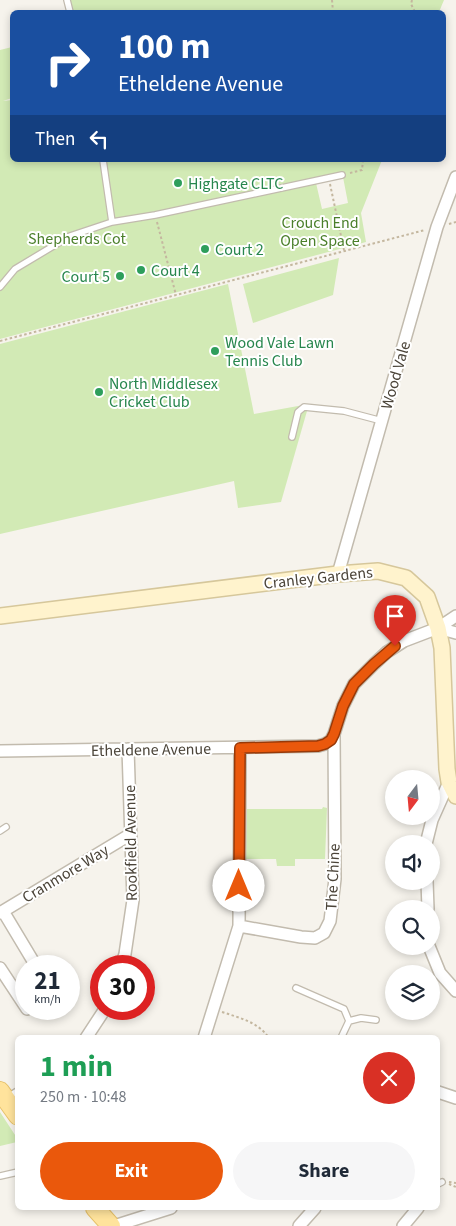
<!DOCTYPE html>
<meta charset="utf-8">
<style>
body{margin:0;font-family:"Source Sans 3",sans-serif;background:#f6f6f7;color:#1f2937;height:100vh;display:flex;flex-direction:column;font-size:19px;white-space:nowrap}
*{box-sizing:border-box;margin:0}
p{font-size:16px;color:#747a83}
.icon{flex:none;width:28px;height:28px;fill:none;stroke:currentColor;stroke-width:2;stroke-linecap:round;stroke-linejoin:round}
.map{position:relative;flex:1;overflow:hidden}
.drawer{position:absolute;left:15px;top:1035px;width:425px;height:175px;display:flex;flex-direction:column;background:#fff;border-radius:8px;box-shadow:0 2px 8px #0003}
.drawer>*{flex:none}
.banner{position:absolute;left:10px;top:10px;width:436px;height:152px;border-radius:8px;box-shadow:0 2px 8px #0003;background:#1a4fa0;color:#fff;overflow:hidden}
.needle{width:32px;rotate:196deg}
.tools{position:absolute;left:385px;top:770px;display:grid;gap:10px}
.tools a{display:grid;place-items:center;width:55px;height:55px;border-radius:50%;background:#fff;box-shadow:0 2px 8px #0003;font-size:25px}
.speed{position:absolute;left:15px;top:955px;display:flex;gap:10px;font-size:25px;font-weight:700;text-align:center}
.speed>*{display:grid;place-content:center;width:65px;height:65px;border-radius:50%;background:#fff;box-shadow:0 2px 8px #0003;line-height:1}
.speed small{font-size:12px;font-weight:400}
.speed .limit{border:8px solid #d22;background:#fff;color:#111}
.pin{position:absolute;display:grid;place-items:center;width:42px;height:42px;color:#fff;margin:-51px -21px;border-radius:50% 50% 50% 0;rotate:-45deg;box-shadow:0 0 5px #0007}
.pin .icon{rotate:45deg}
.me{position:absolute;width:55px;margin:-28px;rotate:0deg;stroke-linejoin:round;filter:drop-shadow(0 0 4px #0008)}
.turn{display:flex;align-items:center;gap:18px;height:105px;padding:0 25px;font-size:22px}
.turn .icon{width:65px;height:65px;stroke-width:2.5}
.turn b{display:block;font-size:35px;line-height:42px}
.then{display:flex;align-items:center;height:48px;padding:0 25px;background:#0003;gap:10px;font-size:19px}
.round{display:grid;place-items:center;flex:none;width:52px;height:52px;border-radius:26px;background:#f6f6f7}
.head{display:flex;align-items:center;justify-content:space-between;height:85px;padding:0 25px}
h1{font-size:30px;font-weight:700;line-height:38px;color:#1e9e55}
.cta{display:flex;gap:10px;margin-top:auto;padding:10px 25px}
.cta a{flex:1;height:58px;border-radius:30px;background:#ea580c;color:#fff;font-size:20px;font-weight:700;line-height:58px;text-align:center}
.cta a+a{background:#f6f6f7;color:#1f2937}
.map>svg:first-child{display:block}
.green{fill:#d2eab5;fill-rule:evenodd}
.lines{fill:none;stroke-linecap:round;stroke-linejoin:round}
.lane-casing{stroke:#c2bbae;stroke-width:8}
.street-casing{stroke:#c2bbae;stroke-width:14}
.secondary-casing{stroke:#d6c79b;stroke-width:18}
.primary-casing{stroke:#e6c16a;stroke-width:20}
.path{stroke:#c4b79f;stroke-width:2;stroke-dasharray:2.5 2.5;stroke-linecap:butt}
.lane{stroke:#fff;stroke-width:5.5}
.street{stroke:#fff;stroke-width:11}
.secondary{stroke:#fff3cd;stroke-width:15}
.primary{stroke:#ffe39c;stroke-width:18}
.route-casing{stroke:#983908;stroke-width:12}
.route{stroke:#ea580c;stroke-width:9}
.leisure-dot{fill:#2e9e5b;stroke:#fff;stroke-width:2}
.labels{text-anchor:middle;stroke-width:4;stroke-linejoin:round;paint-order:stroke}
.leisure-label{font-size:16px;fill:#27864d;stroke:#fff;text-anchor:start}
.park-label{font-size:16px;fill:#4a7f2a;stroke:#fff}
.street-label{font-size:16px;fill:#4b4439;stroke:#fff}
</style>
<div class="map">
<svg width="456" height="1226" viewBox="0 0 456 1226">
<rect width="100%" height="100%" fill="#f6f3ec"/>
<path class="green" d="M64 0H444L439 12H67Z
M12 47V98L3 101 12 100V160H382L361 213 366 242 0 339V50ZM343 177 348 203 322 209 316 183Z
M339 258 333 295 253 323 243 284Z
M228 284 254 414 309 404 281 502 238 508 234 481 0 534V344Z
M323 807 327 808 325 859H295V866H277L276 859H246L247 809H322Z
M0 1112 17 1138V1142L0 1146Z"/>
<g class="lines">
<g class="lane-casing">
<path id="lane" d="M67 0 70 12
M103 160 112 222
M0 287 15 269 70 236 112 222 155 215 342 175
M292 437 298 412 304 407 344 411 382 421
M0 831 6 827
M296 988 344 1009 349 1021 341 1038
M349 1021 361 1018 376 1020
M0 1176 18 1172
M438 1184 442 1182"/>
</g>
<g class="street-casing">
<path id="street" d="M338 574 437 227 456 177
M438 628 456 633
M0 751 318 746 325 744 331 740 334 734 343 706 354 684 374 664 387 652 404 641 438 628 456 616
M426 844 432 820 449 782
M427 881 428 909
M3 911 36 966
M0 913 131 834
M239 926 301 937 315 938 324 933 330 921 335 879 334 734
M429 946 440 973 456 991
M121 966 125 954 133 900 128 749
M0 968 27 1009
M86 1038 105 1009
M204 1038 239 926 240 748
M438 1092 456 1098
M7 1101 18 1094
M114 1226 171 1208
M299 1226 315 1208
M403 1226 418 1208"/>
</g>
<g class="secondary-casing">
<path id="secondary" d="M0 616 338 574 378 571 406 578 427 597 438 628 442 648 447 769 449 782 456 796"/>
</g>
<g class="primary-casing">
<path id="primary" d="M0 1091 18 1116
M95 1208 111 1226"/>
</g>
<path class="path" d="M332 0 333 12
M412 0 411 4 415 12
M350 173 362 170 363 160
M330 184 344 250
M157 222 176 295
M449 224 456 222
M0 341 425 230
M222 1012C240 1018 258 1022 269 1038
M449 1182 456 1183
M449 1184 456 1187"/>
<use href="#lane" class="lane"/>
<use href="#street" class="street"/>
<use href="#secondary" class="secondary"/>
<use href="#primary" class="primary"/>
</g>
<g class="lines">
<g class="route-casing">
<path id="route" d="M239 886 240 748 318 746 325 744 331 740 334 734 343 706 354 684 374 664 395 646"/>
</g>
<use href="#route" class="route"/>
</g>
<g class="leisure-dot">
<circle cx="178" cy="183" r="5"/>
<circle cx="205" cy="249" r="5"/>
<circle cx="141" cy="270" r="5"/>
<circle cx="120" cy="276" r="5"/>
<circle cx="215" cy="351" r="5"/>
<circle cx="99" cy="392" r="5"/>
</g>
<g class="labels">
<g class="leisure-label">
<text x="188" y="189">Highgate CLTC</text>
<text x="215" y="255">Court 2</text>
<text x="151" y="276">Court 4</text>
<text x="110" y="282" text-anchor="end">Court 5</text>
<text x="225" y="348">Wood Vale Lawn<tspan x="225" dy="18">Tennis Club</tspan></text>
<text x="109" y="389">North Middlesex<tspan x="109" dy="18">Cricket Club</tspan></text>
</g>
<g class="park-label">
<text x="320" y="228">Crouch End<tspan x="320" dy="18">Open Space</tspan></text>
<text x="77" y="244">Shepherds Cot</text>
</g>
<g class="street-label">
<text transform="translate(395 375) rotate(-74)" y="6">Wood Vale</text>
<text transform="translate(318 577) rotate(-6)" y="6">Cranley Gardens</text>
<text transform="translate(151 749) rotate(-1)" y="6">Etheldene Avenue</text>
<text transform="translate(130 843) rotate(-91)" y="6">Rookfield Avenue</text>
<text transform="translate(65 873) rotate(-31)" y="6">Cranmore Way</text>
<text transform="translate(332 877) rotate(-87)" y="6">The Chine</text>
</g>
</g>
</svg>
<div class="tools">
<a><svg class="needle" viewBox="-14 -14 28 28"><path d="M0-13l5 13h-10z" fill="#e53935"/><path d="M0 13l5-13h-10z" fill="#747a83"/></svg></a>
<a><svg class="icon" aria-label="sound" viewBox="0 0 24 24"><path d="M4 9h4l5-4v14l-5-4H4zM17 9q2 3 0 6"/></svg></a>
<a><svg class="icon" aria-label="search" viewBox="0 0 24 24"><circle cx="10" cy="10" r="6"/><path d="M15 15l6 6"/></svg></a>
<a><svg class="icon" aria-label="layers" viewBox="0 0 24 24"><path d="M12 4l9 5-9 5-9-5zM3 14l9 5 9-5"/></svg></a>
</div>
<div class="speed"><div>21<small>km/h</small></div><div class="limit">30</div></div>
<div class="pin" style="left:395px;top:646px;background:#d93025"><svg class="icon" aria-label="arrive" viewBox="0 0 24 24"><path d="M6 21V4h12l-3 4 3 4H6"/></svg></div>
<svg class="me" style="left:239px;top:886px" viewBox="-20 -20 40 40"><circle r="19" fill="#fff"/><path d="M0-13L10 11 0 6-10 11z" fill="#ea580c"/></svg>
<div class="banner">
<div class="turn"><svg class="icon" aria-label="right" viewBox="0 0 24 24"><path d="M7 20v-9h11M14 6l5 5-5 5"/></svg><div><b>100 m</b>Etheldene Avenue</div></div>
<div class="then">Then<svg class="icon" aria-label="left" viewBox="0 0 24 24"><path d="M17 20v-9H6M10 6l-5 5 5 5"/></svg></div>
</div>
<section class="drawer">
<div class="head"><div><h1>1 min</h1><p>250 m · 10:48</p></div><a class="round" style="background:#d93025;color:#fff"><svg class="icon" aria-label="close" viewBox="0 0 24 24"><path d="M6 6l12 12M18 6L6 18"/></svg></a></div>
<div class="cta"><a>Exit</a><a>Share</a></div>
</section>
</div>
